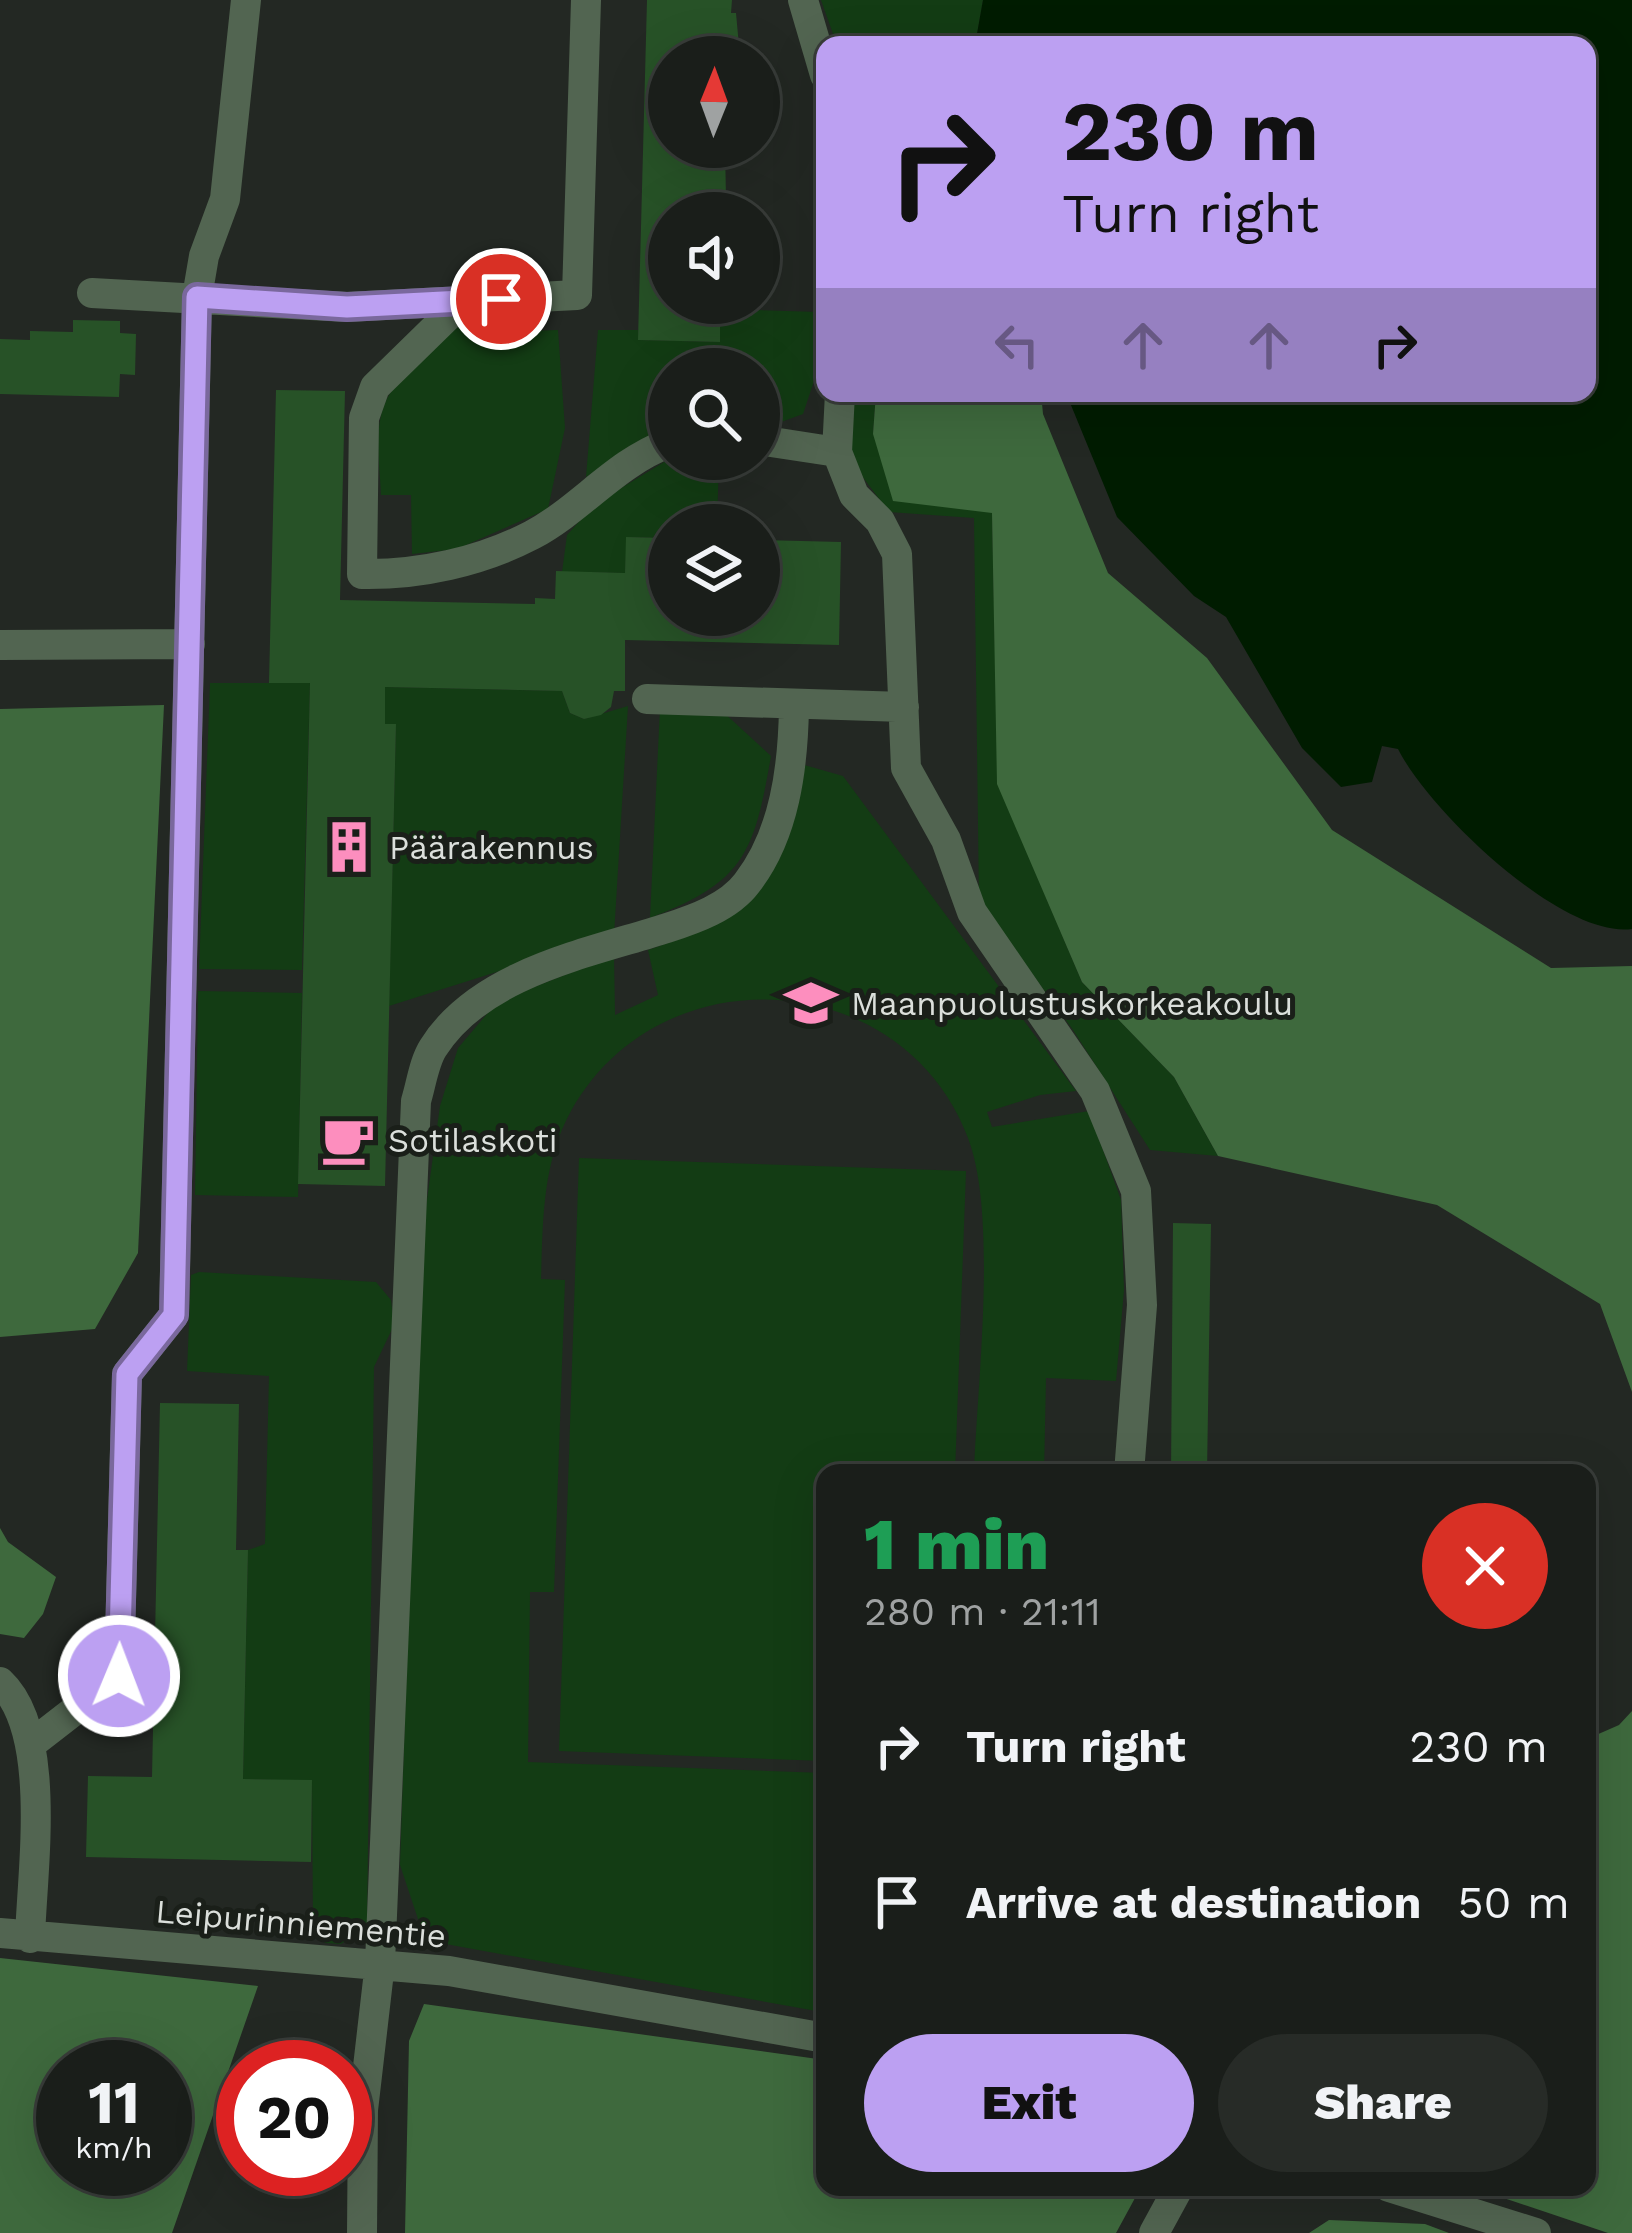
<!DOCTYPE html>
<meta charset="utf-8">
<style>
body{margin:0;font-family:"Work Sans",sans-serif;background:#272b27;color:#f1f3f6;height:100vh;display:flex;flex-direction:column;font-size:45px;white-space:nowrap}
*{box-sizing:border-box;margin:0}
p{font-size:39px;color:#9fa2a2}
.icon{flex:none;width:66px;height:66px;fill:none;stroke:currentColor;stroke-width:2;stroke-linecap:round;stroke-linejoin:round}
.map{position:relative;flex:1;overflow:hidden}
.drawer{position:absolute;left:816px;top:1464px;width:780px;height:732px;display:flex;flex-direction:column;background:#1a1e1a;border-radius:24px;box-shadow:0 12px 48px #0002,0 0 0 3px #383c39}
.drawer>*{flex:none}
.banner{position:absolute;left:816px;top:36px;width:780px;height:366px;border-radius:24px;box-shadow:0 12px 48px #0002,0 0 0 3px #383c39;background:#bca0f2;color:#111;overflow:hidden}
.needle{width:78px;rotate:1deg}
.tools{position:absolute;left:648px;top:36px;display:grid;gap:24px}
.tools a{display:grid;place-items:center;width:132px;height:132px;border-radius:50%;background:#1a1e1a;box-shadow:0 12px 48px #0002,0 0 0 3px #383c39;font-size:60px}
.speed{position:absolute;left:36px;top:2040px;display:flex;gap:24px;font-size:60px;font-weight:700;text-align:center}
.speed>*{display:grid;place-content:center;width:156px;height:156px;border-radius:50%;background:#1a1e1a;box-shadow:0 12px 48px #0002,0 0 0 3px #383c39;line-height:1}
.speed small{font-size:30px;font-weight:400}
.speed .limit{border:18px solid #d22;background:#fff;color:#111}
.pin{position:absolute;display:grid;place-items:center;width:102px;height:102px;color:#fff;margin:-51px;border:6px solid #fff;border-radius:50%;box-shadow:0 3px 12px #0007}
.me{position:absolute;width:132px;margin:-66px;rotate:1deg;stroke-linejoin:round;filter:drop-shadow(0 0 9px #0008)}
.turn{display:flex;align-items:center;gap:42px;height:252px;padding:0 48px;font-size:54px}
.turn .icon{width:156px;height:156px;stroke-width:2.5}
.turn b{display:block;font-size:84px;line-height:102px}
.lanes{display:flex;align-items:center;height:114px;padding:0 48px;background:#0003;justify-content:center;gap:60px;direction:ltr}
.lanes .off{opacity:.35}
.round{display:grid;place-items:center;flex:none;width:126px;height:126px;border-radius:63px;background:#272b27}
.overview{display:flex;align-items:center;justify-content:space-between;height:204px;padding:0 48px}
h1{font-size:72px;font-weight:800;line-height:90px;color:#1e9e55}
.primary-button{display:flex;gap:24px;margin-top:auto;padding:24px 48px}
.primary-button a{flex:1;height:138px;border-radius:72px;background:#bca0f2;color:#111;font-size:48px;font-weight:800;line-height:138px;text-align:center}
.primary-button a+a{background:#272b27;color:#f1f3f6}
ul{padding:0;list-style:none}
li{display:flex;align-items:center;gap:36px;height:156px;padding:0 48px}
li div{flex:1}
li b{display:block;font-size:45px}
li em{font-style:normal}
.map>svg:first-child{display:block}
.green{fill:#133c14}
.forest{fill:#3e693d;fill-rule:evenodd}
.water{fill:#001c00}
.building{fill:#275227}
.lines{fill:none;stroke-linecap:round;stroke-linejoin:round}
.minor{stroke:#526551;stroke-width:30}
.route-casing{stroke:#7a689d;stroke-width:30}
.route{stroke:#bca0f2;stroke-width:21}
.labels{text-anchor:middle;stroke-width:10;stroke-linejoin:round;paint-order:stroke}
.poi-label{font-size:33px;fill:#dbdfdb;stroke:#1a1f19;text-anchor:start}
.street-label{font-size:33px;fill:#dbdfdb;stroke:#1a1f19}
</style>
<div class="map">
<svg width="1632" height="2233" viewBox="0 0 1632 2233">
<rect width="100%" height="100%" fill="#232823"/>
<path class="green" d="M821 0H983L975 45H837Z
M720 309 819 312 817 372 803 414 759 430V369H669V433L629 449 586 477 598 330H638V340L719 342Z
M490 310 491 332 558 330 565 428 548 509 457 549 412 554 411 495H381C380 466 373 428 386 401 399 373 461 318 490 310Z
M849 393H876L873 434 992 513 998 784 1082 982 1174 1077 1218 1156 1150 1150 1073 1030 979 901 974 518 889 512 847 456Z
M669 459H719L717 525H669V538L627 537 625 573 562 572 567 535 595 504Z
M210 683H310L302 970 199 969Z
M385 687 562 691 570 713 584 719 628 706 614 935 389 1006 396 725 385 724Z
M660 708 721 710 771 756C754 853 745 882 650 918Z
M801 764 843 776 1076 1091 1040 1095 987 1112 992 1127 1089 1111 1121 1200 1124 1290 1116 1381 1046 1378 1044 1473H974C977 1384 998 1217 968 1138 903 966 660 951 571 1111 542 1163 543 1221 541 1279L565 1280 554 1592H530L528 1762 825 1773 822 2012 440 1943 420 1925 400 1865 421 1243 440 1106 458 1048 498 1001 614 956 615 1015 658 995 648 950C771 908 769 884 801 764Z
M198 991 302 993 298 1197 195 1195Z
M579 1158 966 1171 955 1473H825V1761L559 1751Z
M199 1272 376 1282 391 1300 394 1325 374 1367 367 1927 341 1944 325 1943 313 1926 312 1781 243 1779 248 1550 265 1544 269 1376 187 1371 191 1275Z"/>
<path class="forest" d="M876 393H1041L1043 414 1108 573 1207 658 1332 830 1551 968 1632 966V1392L1600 1304 1437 1205 1218 1156 1174 1077 1082 982 997 784 992 513 893 501 873 434Z
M164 705 138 1253 95 1329 0 1337V709Z
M0 1528 8 1542 56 1577 43 1614 24 1638 0 1634Z
M1632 1711V2233H1608L1471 2187H1587V1739L1619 1725Z
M0 1958 258 1986 172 2233H0ZM63 2067H165V2169H63Z
M424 2004 825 2060V2187H1141L1116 2233H405L409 2041Z
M1329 2220 1425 2224 1449 2233H1309Z"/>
<path class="water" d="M983 0H1632V929C1561 939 1428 809 1398 749L1382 746 1372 782 1341 787 1302 748 1226 617 1194 596 1117 517 1066 393H1587V45H975Z"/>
<path class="building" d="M647 0H732L731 13H736L740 57H669V147H725L726 198V213H669V303H733V309H720V342L638 340Z
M73 320 120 321V333L136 334 135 375 120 374 119 397 0 394V339L30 340V331L73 332Z
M276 390 345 391 340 600 535 604V598L555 599 556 571 625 573 626 537 669 538V615H759V540L841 542 839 645 625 640V691H614L611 707 601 715 584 719 570 713 562 691 385 687V724H396L385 1186 298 1184 310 683H269Z
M1173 1223 1211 1224 1207 1473H1171Z
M160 1403 239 1404 236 1550H248L243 1779 312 1780 311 1862 86 1857 88 1776 152 1777Z"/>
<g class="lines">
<path class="minor" d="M803 0 825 75
M92 293 347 307 577 295 586 0
M463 301 375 387 364 418 362 574C419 575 480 562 532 535 581 509 615 463 669 443
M840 393 837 452 854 495 880 521 897 554 906 768 946 840 972 912 1095 1091 1136 1191 1142 1305 1129 1473
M759 440 837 452
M0 645 190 644
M647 699 904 707
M0 1682C53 1731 32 1870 30 1938
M30 1745 119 1676 127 1374 174 1315 197 297 204 256 225 199 246 0
M0 1933 449 1971 825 2038
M1389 2187 1536 2233
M362 2233 363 2110 380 1963 416 1101C421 1085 424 1062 433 1048 480 973 589 953 667 928 695 919 729 907 747 883 785 834 793 767 794 707
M1154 2233 1179 2187"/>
</g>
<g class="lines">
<g class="route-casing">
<path id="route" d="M119 1676 127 1374 174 1315 197 297 347 307 501 299"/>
</g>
<use href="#route" class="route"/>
</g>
<defs>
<g id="building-bare" transform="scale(4.14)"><path d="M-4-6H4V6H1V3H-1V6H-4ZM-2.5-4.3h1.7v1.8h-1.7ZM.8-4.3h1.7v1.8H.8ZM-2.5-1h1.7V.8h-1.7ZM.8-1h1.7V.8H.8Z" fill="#fd8ebe" stroke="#1a1f19" stroke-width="2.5" paint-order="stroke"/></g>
<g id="university-bare" transform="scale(4.14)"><path d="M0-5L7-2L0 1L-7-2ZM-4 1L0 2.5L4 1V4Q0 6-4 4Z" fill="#fd8ebe" stroke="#1a1f19" stroke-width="2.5" paint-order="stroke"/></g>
<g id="cafe-bare" transform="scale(4.14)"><path d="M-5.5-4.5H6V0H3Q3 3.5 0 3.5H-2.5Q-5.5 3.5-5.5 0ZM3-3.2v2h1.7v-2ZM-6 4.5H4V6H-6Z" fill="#fd8ebe" stroke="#1a1f19" stroke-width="2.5" paint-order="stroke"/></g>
</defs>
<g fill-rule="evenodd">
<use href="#building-bare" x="349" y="847"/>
<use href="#university-bare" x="811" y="1003"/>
<use href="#cafe-bare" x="348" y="1140"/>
</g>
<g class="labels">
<g class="poi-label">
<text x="389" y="859">Päärakennus</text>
<text x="851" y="1015">Maanpuolustuskorkeakoulu</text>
<text x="388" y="1152">Sotilaskoti</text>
</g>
<g class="street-label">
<text transform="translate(301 1923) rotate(5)" y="12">Leipurinniementie</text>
</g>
</g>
</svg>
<div class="tools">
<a><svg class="needle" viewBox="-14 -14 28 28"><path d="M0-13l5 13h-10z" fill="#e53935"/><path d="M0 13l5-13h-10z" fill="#9fa2a2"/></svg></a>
<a><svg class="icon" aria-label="sound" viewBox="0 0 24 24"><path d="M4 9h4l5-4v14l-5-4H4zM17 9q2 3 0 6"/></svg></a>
<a><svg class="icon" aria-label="search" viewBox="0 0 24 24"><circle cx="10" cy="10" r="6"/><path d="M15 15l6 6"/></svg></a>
<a><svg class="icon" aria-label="layers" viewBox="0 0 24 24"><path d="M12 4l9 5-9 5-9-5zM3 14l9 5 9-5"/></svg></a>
</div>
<div class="speed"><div>11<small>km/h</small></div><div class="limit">20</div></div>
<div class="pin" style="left:501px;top:299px;background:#d93025"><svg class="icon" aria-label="arrive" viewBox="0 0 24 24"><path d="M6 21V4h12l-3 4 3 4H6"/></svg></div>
<svg class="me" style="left:119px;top:1676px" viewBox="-20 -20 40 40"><circle r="17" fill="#bca0f2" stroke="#fff" stroke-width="3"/><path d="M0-11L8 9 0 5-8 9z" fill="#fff"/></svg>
<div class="banner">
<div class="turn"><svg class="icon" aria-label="right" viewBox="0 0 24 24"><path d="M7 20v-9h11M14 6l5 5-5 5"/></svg><div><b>230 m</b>Turn right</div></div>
<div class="lanes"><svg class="icon off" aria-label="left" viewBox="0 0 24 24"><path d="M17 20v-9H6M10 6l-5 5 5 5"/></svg><svg class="icon off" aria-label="ahead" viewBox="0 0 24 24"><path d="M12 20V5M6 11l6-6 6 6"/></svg><svg class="icon off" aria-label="ahead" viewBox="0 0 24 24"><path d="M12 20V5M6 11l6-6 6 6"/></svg><svg class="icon" aria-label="right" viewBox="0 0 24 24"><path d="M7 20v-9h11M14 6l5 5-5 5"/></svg></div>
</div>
<section class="drawer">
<div class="overview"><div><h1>1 min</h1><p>280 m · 21:11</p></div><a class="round" style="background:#d93025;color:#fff"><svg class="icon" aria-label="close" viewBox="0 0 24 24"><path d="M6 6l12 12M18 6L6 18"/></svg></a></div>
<ul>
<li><svg class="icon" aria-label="right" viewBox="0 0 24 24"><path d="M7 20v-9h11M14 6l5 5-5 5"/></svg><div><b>Turn right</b></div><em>230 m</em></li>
<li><svg class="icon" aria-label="arrive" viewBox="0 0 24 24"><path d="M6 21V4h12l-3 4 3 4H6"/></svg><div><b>Arrive at destination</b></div><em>50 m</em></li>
</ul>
<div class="primary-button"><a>Exit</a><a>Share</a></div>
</section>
</div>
